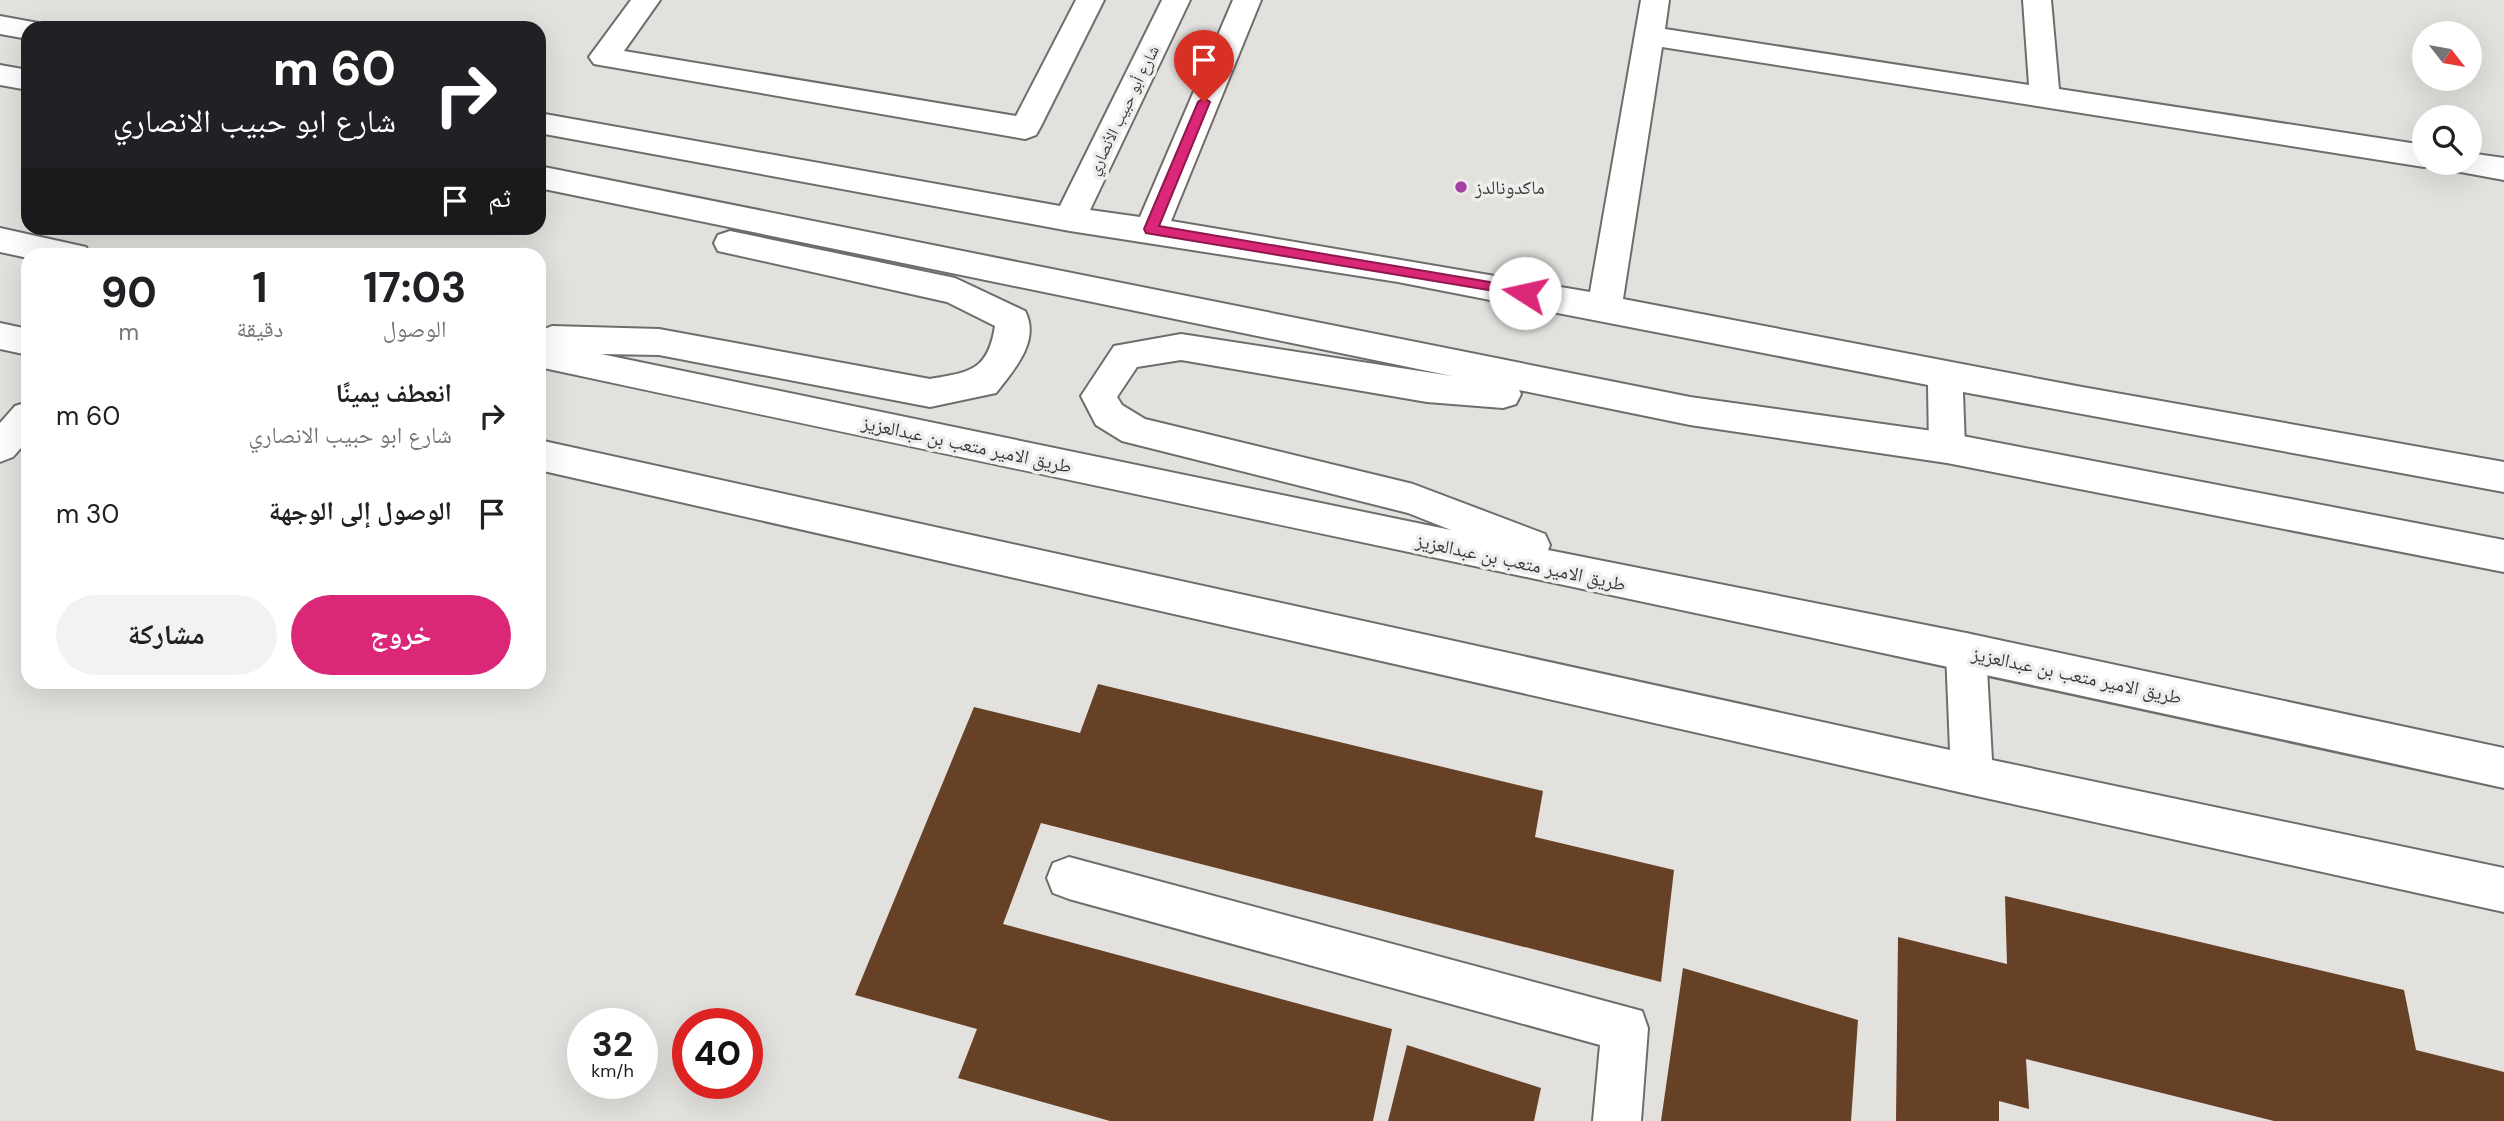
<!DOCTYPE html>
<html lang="ar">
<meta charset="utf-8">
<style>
body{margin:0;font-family:"DM Sans","Noto Naskh Arabic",sans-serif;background:#f2f2f2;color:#202124;direction:rtl;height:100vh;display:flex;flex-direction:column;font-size:26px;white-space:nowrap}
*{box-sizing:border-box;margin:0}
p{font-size:23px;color:#757577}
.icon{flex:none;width:38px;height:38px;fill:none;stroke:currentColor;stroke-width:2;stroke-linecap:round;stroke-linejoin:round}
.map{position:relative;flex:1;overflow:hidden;direction:ltr}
.details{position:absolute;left:21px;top:248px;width:525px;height:441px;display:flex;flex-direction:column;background:#fff;border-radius:21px;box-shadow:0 7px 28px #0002;direction:rtl}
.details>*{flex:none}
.top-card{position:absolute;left:21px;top:21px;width:525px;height:214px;border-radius:21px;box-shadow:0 7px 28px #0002;direction:rtl;background:#202124;color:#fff;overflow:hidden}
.needle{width:46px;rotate:121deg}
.buttons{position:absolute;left:2412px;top:21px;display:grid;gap:14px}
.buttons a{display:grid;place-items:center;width:70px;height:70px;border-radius:50%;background:#fff;box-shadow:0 7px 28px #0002;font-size:35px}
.speed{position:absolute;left:567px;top:1008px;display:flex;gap:14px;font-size:35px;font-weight:700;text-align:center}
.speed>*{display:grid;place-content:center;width:91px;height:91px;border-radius:50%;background:#fff;box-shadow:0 7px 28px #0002;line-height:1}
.speed small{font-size:18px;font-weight:400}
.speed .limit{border:10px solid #d22;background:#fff;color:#111}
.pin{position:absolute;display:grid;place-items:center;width:60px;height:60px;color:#fff;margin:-72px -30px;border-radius:50% 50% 50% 0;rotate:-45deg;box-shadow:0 0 7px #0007}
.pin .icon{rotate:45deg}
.me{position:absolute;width:77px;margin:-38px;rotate:280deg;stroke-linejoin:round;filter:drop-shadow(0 0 5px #0008)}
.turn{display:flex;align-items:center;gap:24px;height:147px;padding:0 35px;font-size:32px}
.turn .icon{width:91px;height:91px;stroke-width:2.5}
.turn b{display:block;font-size:49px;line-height:60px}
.then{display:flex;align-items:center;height:66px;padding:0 35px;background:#0003;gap:14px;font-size:26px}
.eta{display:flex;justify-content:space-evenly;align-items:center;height:119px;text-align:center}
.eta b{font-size:42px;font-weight:700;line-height:49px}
.primary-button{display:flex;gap:14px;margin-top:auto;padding:14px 35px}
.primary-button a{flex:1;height:80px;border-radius:42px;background:#db2777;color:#fff;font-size:28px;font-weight:700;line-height:80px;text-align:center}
.primary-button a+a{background:#f2f2f2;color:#202124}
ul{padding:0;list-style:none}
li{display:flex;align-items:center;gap:21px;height:98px;padding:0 35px}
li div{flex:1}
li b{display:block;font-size:26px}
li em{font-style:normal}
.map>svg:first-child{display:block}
.building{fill:#674126}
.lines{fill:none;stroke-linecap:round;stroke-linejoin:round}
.minor-casing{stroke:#6f6d6b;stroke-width:4}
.major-casing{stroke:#6f6d6b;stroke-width:4}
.minor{fill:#fff;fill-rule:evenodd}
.major{fill:#fff;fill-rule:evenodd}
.route{fill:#db2777;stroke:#8e194d;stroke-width:2}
.poi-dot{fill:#a73fa3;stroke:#f0eeec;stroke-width:2.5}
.labels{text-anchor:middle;stroke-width:7;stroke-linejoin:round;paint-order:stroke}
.far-street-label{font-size:16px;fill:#3b3a39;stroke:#f0eeec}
.poi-label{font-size:19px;fill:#3b3a39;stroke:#f0eeec;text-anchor:start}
.street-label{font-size:19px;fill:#3b3a39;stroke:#f0eeec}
</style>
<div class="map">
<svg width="2504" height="1121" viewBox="0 0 2504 1121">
<rect width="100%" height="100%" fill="#e3e1de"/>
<path class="building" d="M1098 684 1543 791 1535 837 1674 870 1661 982 1041 823 1003 924 1392 1029 1373 1121H1110L958 1078 977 1029 855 995 974 707 1080 733Z
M2005 896 2404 990 2416 1050 2504 1072V1121H2274L2026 1059 2029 1109 1999 1101V1121H1896L1898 937 2007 964Z
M1683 968 1858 1020 1851 1121H1661Z
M1407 1045 1541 1088 1534 1121H1388Z"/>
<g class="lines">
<g class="minor-casing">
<path id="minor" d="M631 0H660L624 51 1016 116 1076 0H1104L1040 128 1036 135 1025 139 594 64 589 57Z
M1162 0H1190L1090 210 1140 217 1233 0H1261L1171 221 1590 292 1641 0H1669L1665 29 2029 85 2023 0H2051L2059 89 2424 145V163H2436L2424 167 1662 47 1623 299 2082 387 2504 462V492L1963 392 1965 448 1960 458 1947 463 1934 458 1929 448 1928 385 1398 282 1070 231 539 133V113L1060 206Z
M0 16 38 23 41 28H28V39L0 34Z
M2469 153 2504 158V180L2455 171 2450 163H2469Z
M0 323 28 329V355L0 349Z
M28 402V440L13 457 0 462V423L15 406Z
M539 440 1950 750 1946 651 1952 638 1966 633 1980 638 1986 651 1992 760 2504 868V912L1972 795 539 470Z
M1069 857 1642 1011 1648 1028 1641 1121H1593L1600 1045 1069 899 1053 893 1047 878 1053 863Z"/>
</g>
<g class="major-casing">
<path id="major" d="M0 65 28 70V90L0 85Z
M539 166 1690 397 1947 433 2504 540V572L1947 463 1690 425 1519 390 1521 394 1516 404 1503 408 1427 402 1181 360 1137 367 1117 397 1122 405 1145 419 1413 484 1545 534 1550 545 1548 550 1966 633 2504 748V788C1850 643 1194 508 539 367V331L552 326 659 329 930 379C970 372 988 371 995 326L947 302 718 251 714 243 718 235 730 231 955 278 1025 311C1041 341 1013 371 996 393L930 407 659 355 601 354 1451 530 1408 513 1122 441 1096 425 1081 396 1114 346 1181 334 1452 376 539 188Z
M0 228 86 247 90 256H28V258L0 252Z"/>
</g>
<use href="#minor" class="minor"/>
<use href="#major" class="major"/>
</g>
<path class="route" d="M1204 98 1210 102 1159 226 1525 288 1532 293 1530 297 1146 233 1144 229 1198 102Z"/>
<circle class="poi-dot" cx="1461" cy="187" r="7"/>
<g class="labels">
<g class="far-street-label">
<text transform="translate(1123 110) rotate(-64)" y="6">شارع أبو حبيب الأنصاري</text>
</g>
<g class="poi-label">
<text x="1475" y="194">ماكدونالدز</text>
</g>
<g class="street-label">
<text transform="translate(967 444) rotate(12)" y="7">طريق الامير متعب بن عبدالعزيز</text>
<text transform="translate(1521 562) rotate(12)" y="7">طريق الامير متعب بن عبدالعزيز</text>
<text transform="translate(2077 675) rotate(12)" y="7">طريق الامير متعب بن عبدالعزيز</text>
</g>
</g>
</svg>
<div class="buttons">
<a><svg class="needle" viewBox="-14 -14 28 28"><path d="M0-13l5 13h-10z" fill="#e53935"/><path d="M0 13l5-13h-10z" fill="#757577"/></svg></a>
<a><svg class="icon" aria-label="search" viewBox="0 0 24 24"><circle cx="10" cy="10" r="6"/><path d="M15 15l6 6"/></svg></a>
</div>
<div class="speed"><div>32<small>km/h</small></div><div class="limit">40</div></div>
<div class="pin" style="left:1204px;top:102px;background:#d93025"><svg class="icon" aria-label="arrive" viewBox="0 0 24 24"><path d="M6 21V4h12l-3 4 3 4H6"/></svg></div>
<svg class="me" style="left:1525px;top:293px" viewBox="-20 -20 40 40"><circle r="19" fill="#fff"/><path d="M0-13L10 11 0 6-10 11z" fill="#db2777"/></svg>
<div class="top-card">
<div class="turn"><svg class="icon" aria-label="right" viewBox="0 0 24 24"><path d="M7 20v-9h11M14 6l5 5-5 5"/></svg><div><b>60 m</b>شارع ابو حبيب الانصاري</div></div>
<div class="then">ثم<svg class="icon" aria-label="arrive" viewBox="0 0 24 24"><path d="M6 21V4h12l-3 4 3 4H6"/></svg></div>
</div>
<section class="details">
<div class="eta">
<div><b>17:03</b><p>الوصول</p></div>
<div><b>1</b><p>دقيقة</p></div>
<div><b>90</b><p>m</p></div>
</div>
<ul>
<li><svg class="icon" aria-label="right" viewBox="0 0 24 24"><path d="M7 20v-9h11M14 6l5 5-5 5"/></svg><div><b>انعطف يمينًا</b><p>شارع ابو حبيب الانصاري</p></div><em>60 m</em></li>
<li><svg class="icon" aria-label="arrive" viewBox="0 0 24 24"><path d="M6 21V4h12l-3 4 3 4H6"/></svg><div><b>الوصول إلى الوجهة</b></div><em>30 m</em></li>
</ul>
<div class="primary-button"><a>خروج</a><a>مشاركة</a></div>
</section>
</div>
